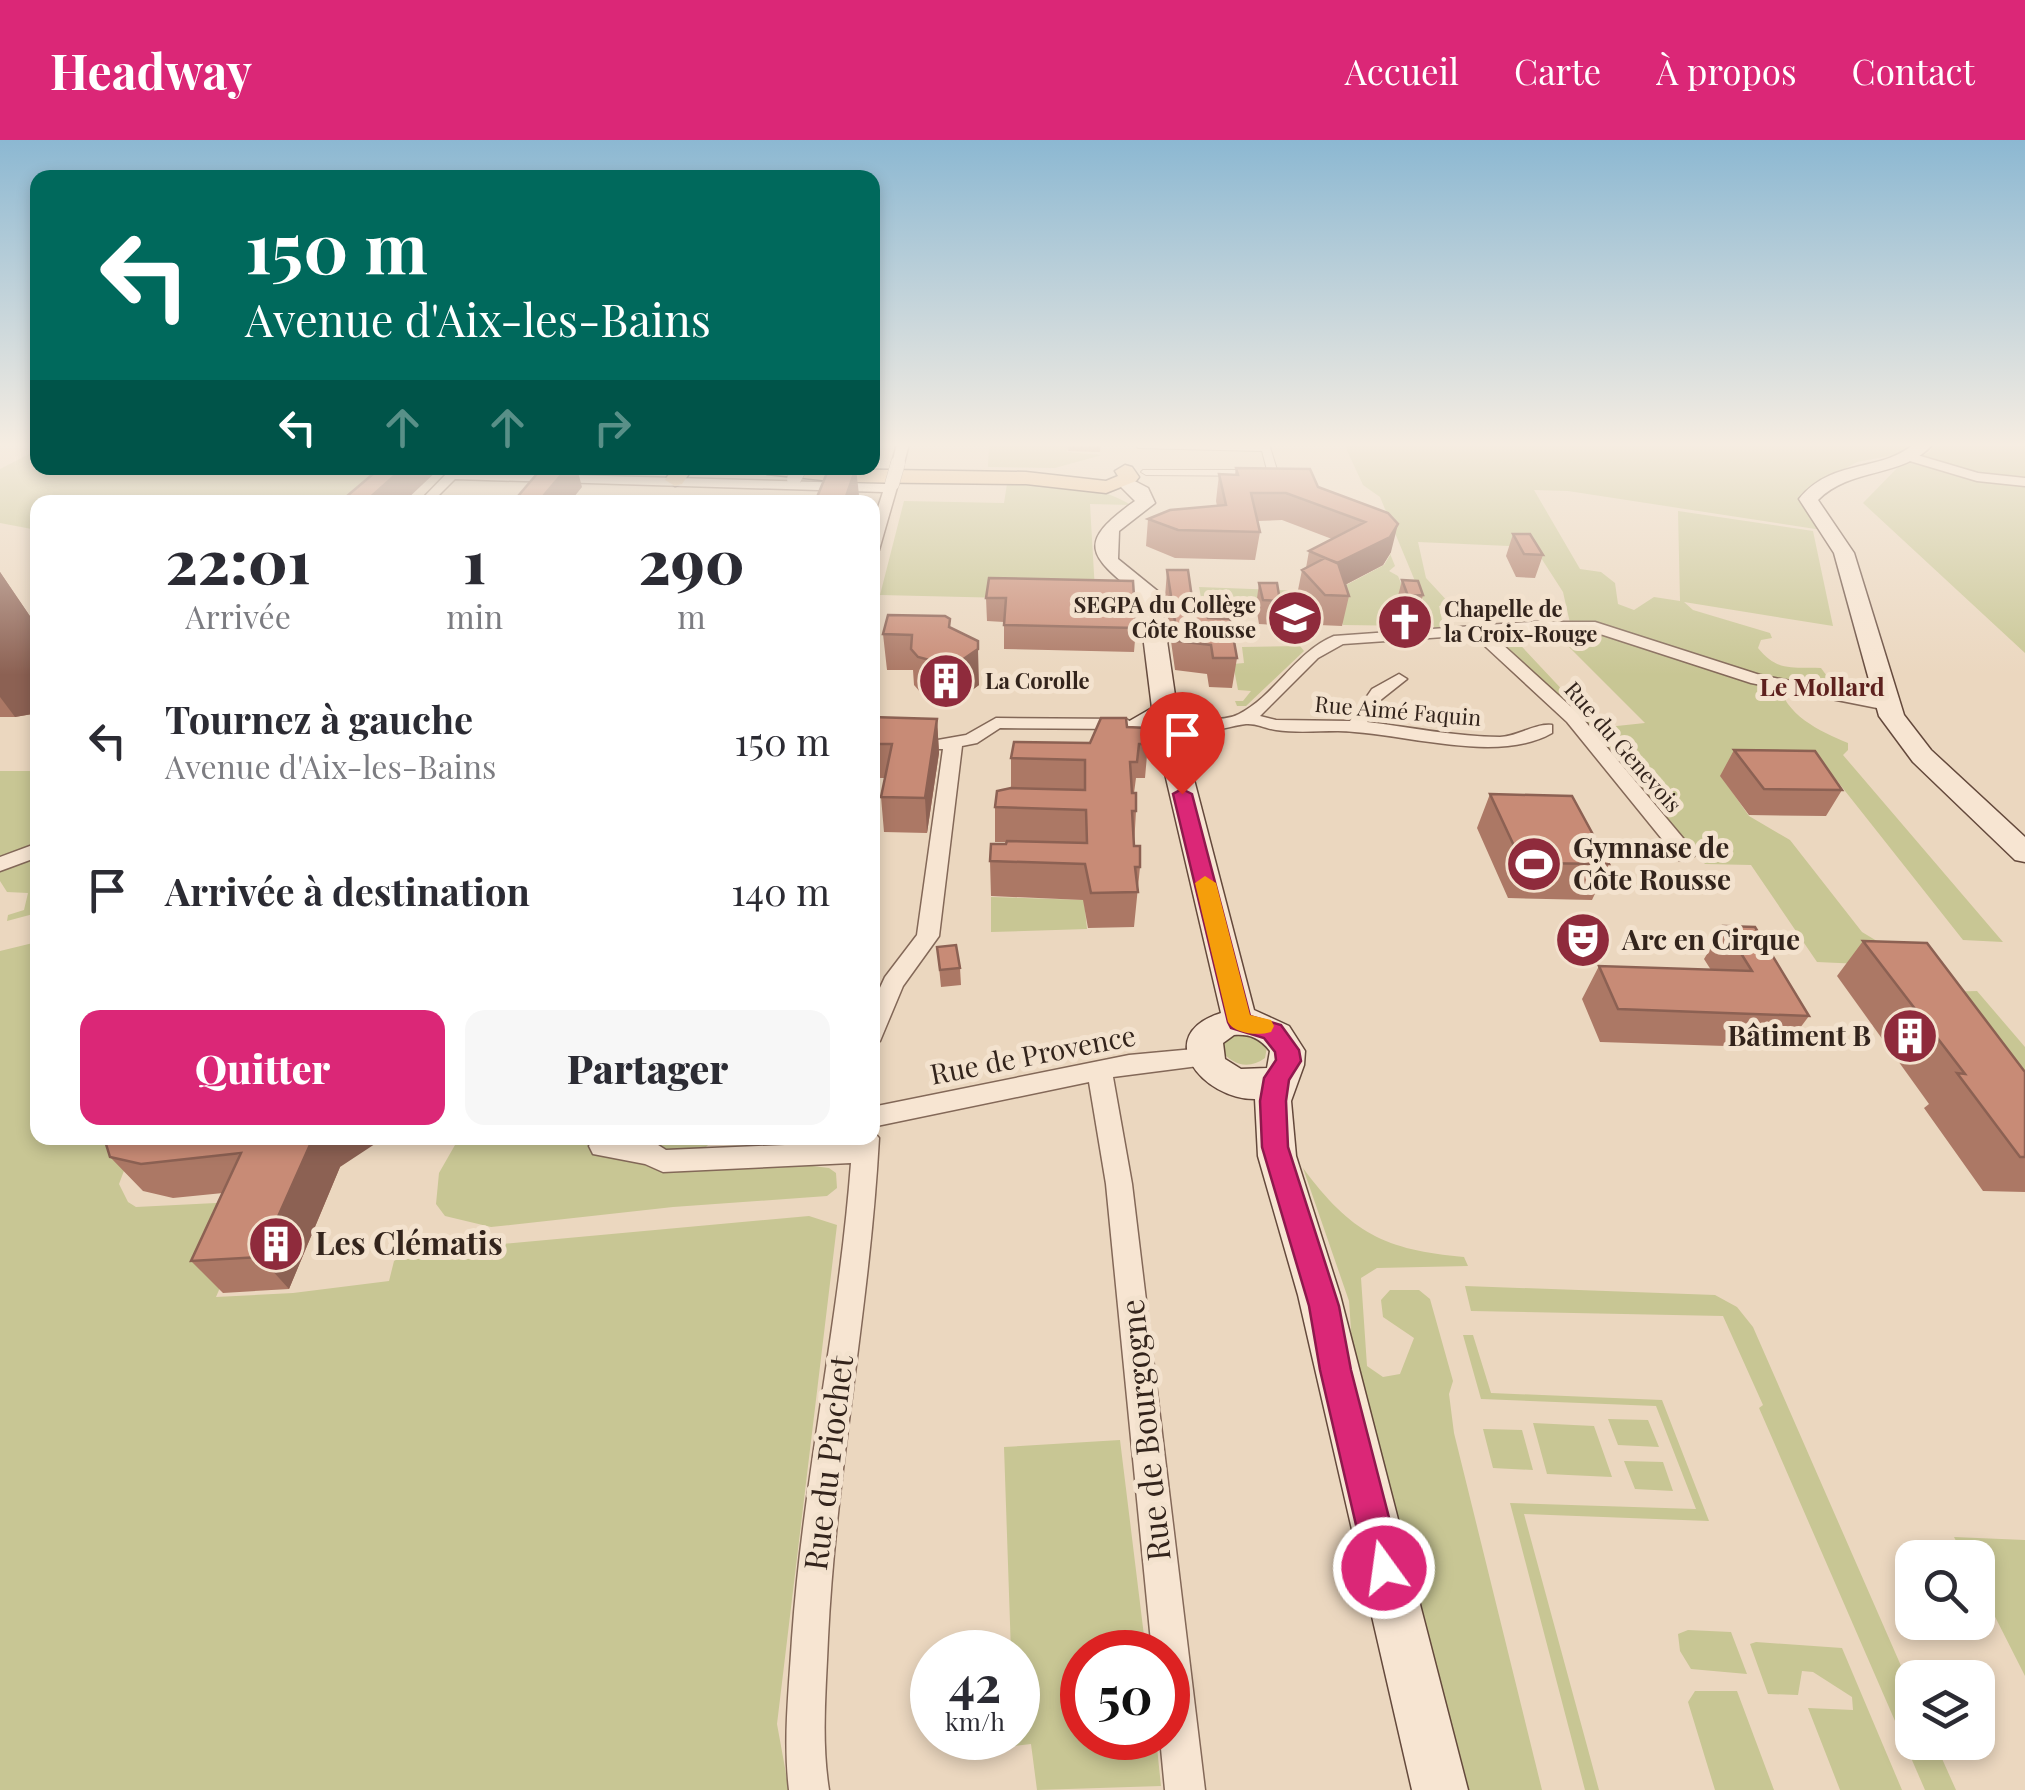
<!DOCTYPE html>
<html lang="fr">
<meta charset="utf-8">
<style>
body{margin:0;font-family:"Playfair Display",serif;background:#f7f7f7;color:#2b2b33;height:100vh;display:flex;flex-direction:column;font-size:38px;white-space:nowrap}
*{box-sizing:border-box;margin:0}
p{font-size:32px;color:#7c7c81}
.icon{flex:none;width:55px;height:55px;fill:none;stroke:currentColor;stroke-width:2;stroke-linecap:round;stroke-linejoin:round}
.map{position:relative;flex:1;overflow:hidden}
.drawer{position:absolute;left:30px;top:355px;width:850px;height:650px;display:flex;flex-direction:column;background:#fff;border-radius:20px;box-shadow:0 5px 15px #0003}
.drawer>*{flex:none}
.hud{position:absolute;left:30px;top:30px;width:850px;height:305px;border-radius:20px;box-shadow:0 5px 15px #0003;background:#00695c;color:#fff;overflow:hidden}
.controls{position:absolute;left:1895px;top:1400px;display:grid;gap:20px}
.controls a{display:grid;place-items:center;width:100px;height:100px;border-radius:20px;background:#fff;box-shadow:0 5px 15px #0003;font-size:50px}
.speed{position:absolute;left:910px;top:1490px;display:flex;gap:20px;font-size:50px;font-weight:700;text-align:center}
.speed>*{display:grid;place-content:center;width:130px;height:130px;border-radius:50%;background:#fff;box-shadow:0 5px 15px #0003;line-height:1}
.speed small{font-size:25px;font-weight:400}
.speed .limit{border:15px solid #d22;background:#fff;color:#111}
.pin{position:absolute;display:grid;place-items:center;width:85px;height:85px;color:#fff;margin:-102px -42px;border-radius:50% 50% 50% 0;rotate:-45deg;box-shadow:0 0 10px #0007}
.pin .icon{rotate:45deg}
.me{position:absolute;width:110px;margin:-55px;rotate:346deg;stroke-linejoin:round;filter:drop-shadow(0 0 8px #0008)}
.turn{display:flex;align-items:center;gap:35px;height:210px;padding:0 50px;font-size:45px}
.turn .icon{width:130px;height:130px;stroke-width:2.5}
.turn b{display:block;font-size:70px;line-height:85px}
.lanes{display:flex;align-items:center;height:95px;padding:0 50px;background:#0003;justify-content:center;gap:50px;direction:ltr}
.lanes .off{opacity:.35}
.eta{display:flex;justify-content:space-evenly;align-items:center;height:170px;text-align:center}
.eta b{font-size:60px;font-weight:800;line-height:70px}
.action{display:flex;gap:20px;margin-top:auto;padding:20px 50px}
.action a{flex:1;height:115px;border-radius:20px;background:#db2777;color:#fff;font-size:40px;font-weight:800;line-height:115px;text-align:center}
.action a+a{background:#f7f7f7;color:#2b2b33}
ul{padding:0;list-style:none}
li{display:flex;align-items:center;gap:30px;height:150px;padding:0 50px}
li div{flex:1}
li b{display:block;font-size:38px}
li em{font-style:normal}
header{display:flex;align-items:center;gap:60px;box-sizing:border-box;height:140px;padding:0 50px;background:#db2777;color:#fff}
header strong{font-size:48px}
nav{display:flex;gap:55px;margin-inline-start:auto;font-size:35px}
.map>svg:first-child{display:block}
.green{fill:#c8c694}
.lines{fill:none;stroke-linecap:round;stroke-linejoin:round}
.pedestrian-casing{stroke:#836858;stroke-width:2}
.minor-casing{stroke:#836858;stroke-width:3}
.secondary-casing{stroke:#64493c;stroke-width:3}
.primary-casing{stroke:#50382d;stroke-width:3}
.pedestrian{fill:#f7e5d2;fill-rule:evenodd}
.minor{fill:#f7e5d2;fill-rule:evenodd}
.secondary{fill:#f7e5d2;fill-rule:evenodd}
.primary{fill:#eec598;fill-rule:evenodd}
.minor-bridge-casing{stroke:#836858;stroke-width:15;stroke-linecap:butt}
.minor-bridge{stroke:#f7e5d2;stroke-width:14}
.wall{fill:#ac7865}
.shaded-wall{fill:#8c6153}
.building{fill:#c88b76;stroke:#8c6153;stroke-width:2.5}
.route{fill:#db2777;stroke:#8e194d;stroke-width:2.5}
.slow{fill:#f59e0b}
.labels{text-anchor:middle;stroke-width:10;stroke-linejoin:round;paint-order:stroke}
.far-poi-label{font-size:22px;font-weight:bold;fill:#33241c;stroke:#f3e2ce;text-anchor:start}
.far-street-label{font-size:22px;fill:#33241c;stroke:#f3e2ce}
.far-neighbourhood-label{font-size:25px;font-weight:bold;fill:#5d211e;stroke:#f3e2ce}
.poi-label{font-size:28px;font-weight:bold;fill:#33241c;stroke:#f3e2ce;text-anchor:start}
.street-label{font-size:28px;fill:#33241c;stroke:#f3e2ce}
.near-poi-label{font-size:32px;font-weight:bold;fill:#33241c;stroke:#f3e2ce;text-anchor:start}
.near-street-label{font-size:32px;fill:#33241c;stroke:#f3e2ce}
</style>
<header>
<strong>Headway</strong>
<nav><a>Accueil</a><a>Carte</a><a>À propos</a><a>Contact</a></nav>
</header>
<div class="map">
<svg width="2025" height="1650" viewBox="0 0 2025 1650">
<rect width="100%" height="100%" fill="#ebd7bf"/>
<path class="green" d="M989 304H1067V312L1102 315 1055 328 988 327Z
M1344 304H1917L1905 313 1857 322 1815 345 1822 390 1568 351 1534 350 1580 429 1601 432 1615 443 1618 464 1634 470 1654 457 1680 461 1678 371 1813 391 1833 486 1684 462 1693 470 1770 493 1772 498 1761 500 1758 508C1777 532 1793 527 1821 528L1835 547 1830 551 1778 542C1785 575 1819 591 1848 603V610L1843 615 2003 802 1963 800 1834 637 1721 636 1749 676 1790 700 1862 792 1920 827 1941 852 1977 851 2025 907V943L1883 825 1817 822 1751 725 1705 724 1588 584 1496 500 1497 496 1510 494 1598 588 1645 583 1554 492 1586 493 1589 488 1570 483 1563 452 1534 407 1418 402 1426 438 1451 465 1439 466 1444 489H1435L1380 357 1363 345Z
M1933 304H2025V340L1981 335 1918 317 1930 312Z
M37 310 38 328H454L446 333 413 332 380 362H38L37 390 0 383V329Z
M1906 319 1995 343 2025 344V513L1863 363Z
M1007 344C1050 344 1093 342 1131 365L1090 364 1095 451 1126 461 880 455 904 361 1004 363Z
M1387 406 1395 426 1389 431 1398 436 1419 486 1343 485 1338 473 1329 467 1254 466 1249 478 1227 477 1229 490 1207 488 1199 447 1333 452 1384 425 1390 415Z
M1300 506 1304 511 1246 566H1237L1235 561H1243L1251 551 1238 550 1233 524 1244 523 1242 507Z
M0 631H38L37 702 0 717Z
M37 711V773L7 781 8 775 24 770 28 753 7 752 0 741V726Z
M991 757 1084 760 1087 789 991 792Z
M37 802 38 998H149L128 1020 119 1044 128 1062 136 1067 257 1061 216 1157 293 1153 389 1141 394 1121C423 1103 448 1107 481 1106L809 1076 837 1085 777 1584 789 1650H0V811Z
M1228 893 1255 894 1267 907 1265 918C1249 930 1232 925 1221 910L1223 898Z
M459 998H715L701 1012 829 1028 836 1033 837 1048 827 1056 673 1067 491 1087 445 1076 436 1064 439 1033Z
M1303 1028C1351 1093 1385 1110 1464 1117L1468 1126 1377 1128 1361 1138 1367 1226 1383 1237 1400 1234 1414 1198 1383 1177 1381 1160 1390 1150H1419L1430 1159 1453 1241 1449 1254 1454 1293 1542 1650H1469L1354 1233 1349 1161Z
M1465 1146 1715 1155 1737 1167 1753 1187 1912 1551V1602L1935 1603 1956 1650H1925L1759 1268 1763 1265 1723 1176 1471 1171Z
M1463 1195H1473L1491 1253 1662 1260 1709 1381 1524 1374 1599 1650H1585L1510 1363 1696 1369 1656 1266 1481 1259Z
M1608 1279 1648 1280 1659 1307 1618 1305Z
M1533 1283 1594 1286 1612 1337 1547 1334Z
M1483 1289 1522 1290 1533 1330 1493 1328Z
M1120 1300 1146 1512H1082V1598H1156L1161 1646 1037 1650 1031 1604 1014 1606 1018 1512H1011L1004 1307Z
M1624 1321 1663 1322 1673 1351 1635 1349Z
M1954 1397 2025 1400V1536L1978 1443V1418L1964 1417Z
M1688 1490 1731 1492 1747 1534 1691 1529 1680 1511 1678 1494Z
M1756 1502 1842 1508 1902 1650H1840L1808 1568 1853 1570 1852 1557 1813 1532 1802 1531 1798 1555 1768 1554 1750 1504Z
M1695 1551H1737L1774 1650H1715L1688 1562Z"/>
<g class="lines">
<g class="pedestrian-casing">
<path id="pedestrian" d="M1134 304H1269L1278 333 1273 336 1146 335 1141 332 1143 330H1267L1262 311 1138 308Z"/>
</g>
<g class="minor-casing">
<path id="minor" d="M897 304H909L904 323 898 327 892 323Z
M1907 312 1978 333 2025 338V346L1977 341 1903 319 1901 316Z
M452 328H465L463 332 886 344 892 340 898 344 879 410 872 414V386L883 352 455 339 432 362H419Z
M1531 482H1595L1760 535 1887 560 1896 565 1887 570 1751 543 1594 492 1491 494 1579 574 1693 710 1696 715 1686 721 1679 720 1567 582 1473 495 1343 504 1318 518 1260 576 1276 580 1350 581 1372 549 1399 534 1407 539 1378 562 1367 582C1410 587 1457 597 1500 597 1518 596 1536 583 1552 585V593C1497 625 1401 592 1338 591 1318 591 1296 593 1276 590 1267 589 1256 583 1246 584 1226 586 1197 600 1179 586 1194 574 1220 584 1239 574 1276 555 1294 513 1334 496Z
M996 578 1126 579 1135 584 1126 589 1000 588 977 603 962 606 939 796 903 846 880 901 872 904V865L885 837 917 795 943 609H932L929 605 932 601 966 595Z
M38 703V717L0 731V717Z
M1205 908 1214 910 1217 917 1214 924 1113 937 1132 1044 1205 1650H1165L1160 1598H1168V1512H1152L1106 1044 1089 942 872 987V967L1129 915Z
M872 990 879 998C870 1166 836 1330 828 1498 826 1549 821 1600 829 1650H789C783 1600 789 1549 792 1498 803 1339 839 1183 851 1023L663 1032 645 1024 593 1014 589 1006 595 998H647L666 1010 853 1002V998H872Z"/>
</g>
<g class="secondary-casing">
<path id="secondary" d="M1914 304H1933C1904 338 1850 327 1818 360L1854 413 1904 575 1931 610 2025 697V722L2015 720 1913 622 1879 576 1834 413 1799 359C1832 318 1880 333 1914 304Z
M1125 336 1148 348 1155 363 1119 391 1118 419 1160 453 1177 569 1201 586 1196 599 1185 605 1254 870 1289 886 1305 911 1304 925 1291 961 1296 1016 1340 1155 1468 1650H1412L1298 1155 1258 1016 1255 959C1202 959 1151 895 1221 873L1159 608 1137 602 1126 583 1152 568 1138 455C1088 415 1076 403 1135 361L1116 342ZM1160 582 1175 590 1166 594 1156 591 1153 586ZM1234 895C1250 894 1260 898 1270 911L1267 928 1241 929 1225 919 1223 903Z"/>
</g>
<g class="primary-casing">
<path id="primary" d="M1125 325 1132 327 1139 337 1136 341 1106 353 1026 344 841 342 767 334 757 328 1026 332 1106 341 1118 336 1115 331Z
M673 328H693L682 344 675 346 665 340Z"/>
</g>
<use href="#pedestrian" class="pedestrian"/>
<use href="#minor" class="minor"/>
<use href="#secondary" class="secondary"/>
<use href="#primary" class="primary"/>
<g class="minor-bridge-casing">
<path id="minor-bridge" d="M794 339 800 328
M892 344 898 323"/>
</g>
<use href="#minor-bridge" class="minor-bridge"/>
</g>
<path class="wall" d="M1067 304H1101L1100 312 1068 311Z
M1236 328 1318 347 1388 373 1391 412 1383 425 1345 445 1349 456 1342 486 1319 485 1296 460 1302 430 1306 428 1309 411 1332 399 1282 380 1257 381 1260 392 1255 420 1175 418 1146 406 1148 379 1217 366 1216 361 1219 334H1235Z
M1513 394 1543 415 1535 438 1516 437 1506 416Z
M1167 430 1194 472 1208 478 1237 518 1232 548 1209 547 1207 534 1175 530 1165 458Z
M0 432 38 488V573L15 577H0Z
M1402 440 1423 455 1415 486 1399 488 1394 472Z
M1133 441 1136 488 1134 512 1004 509V482L987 481 986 458Z
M1259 443 1280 461 1276 485 1259 484 1256 466Z
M950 488 979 545 964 556 939 558 921 553 914 545 913 530H887L883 494Z
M872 577 937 579 939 613 927 693 884 692 881 657 885 638H872Z
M1127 587 1148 604 1145 638H1136L1134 653 1136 671 1134 706 1140 727 1134 787 1088 788 1083 760 991 756 990 721 1006 702H995V667L1011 648V618L1090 603Z
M1734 610 1842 650 1826 676 1749 675 1720 636Z
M1490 654 1609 724 1592 760 1508 758 1477 688Z
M1724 786 1809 876 1785 908 1600 902 1582 859 1599 826 1711 830 1704 819Z
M1863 801 2025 932V1052L1983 1051 1924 968 1929 964 1837 836Z
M937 807 960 828 961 845 941 847Z
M109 998 340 1027 289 1149 223 1153 191 1121 223 1053 173 1058 143 1051 110 1017Z"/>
<path class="shaded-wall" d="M403 328H440L404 362H365Z
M567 328H577L582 347 570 362H538Z
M856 328 859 355 856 362H844Z
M1398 384 1391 412 1383 425 1331 452 1337 423Z
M0 432 38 488V573L15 577 0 557Z
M978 509 979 545 964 556 962 520Z
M937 579 939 613 927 693 925 658Z
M313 998H384L340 1027 289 1149 260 1117Z"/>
<path class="building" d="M380 328H403L365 362H340Z
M542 328H567L538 362H513Z
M829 328H856L844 362H815Z
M1236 328 1310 329 1318 347 1388 373 1398 384 1390 397 1337 423 1309 411 1365 382 1286 353H1251L1260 392 1178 390 1148 379 1170 370 1226 365 1219 334 1238 335Z
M1513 394H1530L1543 415 1524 414Z
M1325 418 1338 423 1349 456 1325 455 1302 430Z
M1167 430H1188L1194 472 1207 475 1208 478 1230 479 1237 518H1213L1211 505 1178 501Z
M989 438 1133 441 1136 488 1004 485 1006 458H986Z
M1402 440 1418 441 1423 455 1408 456Z
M1259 443H1277L1280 461 1263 460Z
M888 475 945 476 950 479 949 487 978 501V509L962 520 937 522 918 517 911 509 912 495 883 494Z
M872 577 937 579 925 658 881 657 892 604H872Z
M1101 578H1126L1127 587 1148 588V604H1139L1137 622H1130L1132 653H1136V671H1132L1134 706H1140V727H1135L1138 752 1091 753 1085 724 990 721 991 704H1006L1007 701 1087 703 1086 670 995 667 997 651 1011 648 1085 650V620L1011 618 1014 602 1090 603Z
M1734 610 1815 611 1842 650 1764 649Z
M1490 654 1572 656 1609 724 1522 723Z
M1724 786 1755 787 1809 876 1618 869 1599 826 1752 831Z
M1863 801 1927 803 2025 932V1017H2020L1957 933 1965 934Z
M956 805 960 828 940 830 937 807Z
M109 998H313L260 1117 191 1121 241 1013 141 1024 110 1017 106 1004Z"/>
<linearGradient id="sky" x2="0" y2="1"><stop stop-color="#8cb8d2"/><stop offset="0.57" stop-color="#f6ede2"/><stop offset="1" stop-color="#f6ede2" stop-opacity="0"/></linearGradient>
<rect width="2025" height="535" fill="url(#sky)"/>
<path class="route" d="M1182 649 1192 654 1250 876 1281 885 1299 910 1301 921 1289 940 1286 961 1288 1007 1339 1166 1351 1230 1402 1428 1396 1441 1384 1446 1372 1441 1366 1428 1320 1230 1309 1166 1262 1007 1260 961 1264 938 1276 920 1275 912 1264 898 1231 888 1228 882 1173 654Z"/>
<path class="slow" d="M1205 736 1216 743 1250 875 1271 880 1274 886 1271 892C1258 896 1235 894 1228 882L1195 743Z"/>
<defs>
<g id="school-disc" transform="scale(2.875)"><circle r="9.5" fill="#8f2b3c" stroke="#f3e2ce"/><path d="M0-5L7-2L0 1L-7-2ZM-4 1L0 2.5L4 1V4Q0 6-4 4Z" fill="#fff"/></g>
<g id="church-disc" transform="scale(2.875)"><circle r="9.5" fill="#8f2b3c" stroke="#f3e2ce"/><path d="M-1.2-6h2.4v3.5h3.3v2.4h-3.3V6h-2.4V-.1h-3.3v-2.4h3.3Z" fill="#fff"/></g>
<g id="building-disc" transform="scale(2.875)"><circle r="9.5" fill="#8f2b3c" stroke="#f3e2ce"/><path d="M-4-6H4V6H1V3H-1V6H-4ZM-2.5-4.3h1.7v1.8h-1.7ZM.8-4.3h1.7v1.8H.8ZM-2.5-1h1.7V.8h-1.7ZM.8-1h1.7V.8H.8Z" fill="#fff"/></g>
<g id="stadium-disc" transform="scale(2.875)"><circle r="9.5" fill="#8f2b3c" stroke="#f3e2ce"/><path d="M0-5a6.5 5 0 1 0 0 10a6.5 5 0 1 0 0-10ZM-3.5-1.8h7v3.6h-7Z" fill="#fff"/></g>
<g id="theatre-disc" transform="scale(2.875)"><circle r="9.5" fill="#8f2b3c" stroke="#f3e2ce"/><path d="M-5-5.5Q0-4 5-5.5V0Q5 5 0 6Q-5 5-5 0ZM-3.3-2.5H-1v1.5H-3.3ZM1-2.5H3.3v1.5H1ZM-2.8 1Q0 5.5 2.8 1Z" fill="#fff"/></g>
</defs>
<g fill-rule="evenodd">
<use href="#school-disc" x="1295" y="478"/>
<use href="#church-disc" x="1405" y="482"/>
<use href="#building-disc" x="946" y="541"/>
<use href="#stadium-disc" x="1534" y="724"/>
<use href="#theatre-disc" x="1583" y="800"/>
<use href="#building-disc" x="1910" y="896"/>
<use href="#building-disc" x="276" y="1104"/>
</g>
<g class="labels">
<g class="far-poi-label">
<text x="1256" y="473" text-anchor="end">SEGPA du Collège<tspan x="1256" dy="25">Côte Rousse</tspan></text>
<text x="1444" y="477">Chapelle de<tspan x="1444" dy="25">la Croix-Rouge</tspan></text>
<text x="985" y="549">La Corolle</text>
</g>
<g class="far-street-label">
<text transform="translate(1398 571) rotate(5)" y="8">Rue Aimé Faquin</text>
<text transform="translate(1623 607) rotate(49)" y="8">Rue du Genevois</text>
</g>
<g class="far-neighbourhood-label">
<text x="1822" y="556">Le Mollard</text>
</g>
<g class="poi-label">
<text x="1573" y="718">Gymnase de<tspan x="1573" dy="32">Côte Rousse</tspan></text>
<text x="1622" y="810">Arc en Cirque</text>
<text x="1871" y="906" text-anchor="end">Bâtiment B</text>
</g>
<g class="street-label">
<text transform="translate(1033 915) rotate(-11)" y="10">Rue de Provence</text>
</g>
<g class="near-poi-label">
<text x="315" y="1115">Les Clématis</text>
</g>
<g class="near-street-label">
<text transform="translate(1146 1290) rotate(-96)" y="11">Rue de Bourgogne</text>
<text transform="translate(829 1323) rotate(-83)" y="11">Rue du Piochet</text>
</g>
</g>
</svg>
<div class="controls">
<a><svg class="icon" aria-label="search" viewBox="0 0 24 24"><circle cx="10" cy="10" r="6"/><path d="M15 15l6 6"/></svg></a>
<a><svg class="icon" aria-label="layers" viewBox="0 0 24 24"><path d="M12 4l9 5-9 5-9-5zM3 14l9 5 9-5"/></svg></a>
</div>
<div class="speed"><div>42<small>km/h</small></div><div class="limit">50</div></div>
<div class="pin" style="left:1182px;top:654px;background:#d93025"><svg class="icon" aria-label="arrive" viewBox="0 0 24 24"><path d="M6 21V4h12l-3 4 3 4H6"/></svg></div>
<svg class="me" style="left:1384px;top:1428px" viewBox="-20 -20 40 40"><circle r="17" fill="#db2777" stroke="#fff" stroke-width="3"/><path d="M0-11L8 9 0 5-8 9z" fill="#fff"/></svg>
<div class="hud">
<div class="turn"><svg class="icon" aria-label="left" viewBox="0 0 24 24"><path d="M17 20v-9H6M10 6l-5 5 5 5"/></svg><div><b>150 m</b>Avenue d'Aix-les-Bains</div></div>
<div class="lanes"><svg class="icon" aria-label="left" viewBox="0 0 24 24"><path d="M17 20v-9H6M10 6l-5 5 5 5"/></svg><svg class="icon off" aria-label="ahead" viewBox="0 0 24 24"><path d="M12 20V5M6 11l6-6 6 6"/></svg><svg class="icon off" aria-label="ahead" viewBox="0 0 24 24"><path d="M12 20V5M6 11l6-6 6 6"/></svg><svg class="icon off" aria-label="right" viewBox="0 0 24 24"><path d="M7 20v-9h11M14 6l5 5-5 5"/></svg></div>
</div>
<section class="drawer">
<div class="eta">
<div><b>22:01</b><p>Arrivée</p></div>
<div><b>1</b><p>min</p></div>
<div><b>290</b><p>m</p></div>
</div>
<ul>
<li><svg class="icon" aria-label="left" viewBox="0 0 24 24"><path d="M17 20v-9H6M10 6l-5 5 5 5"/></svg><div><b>Tournez à gauche</b><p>Avenue d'Aix-les-Bains</p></div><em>150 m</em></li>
<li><svg class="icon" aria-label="arrive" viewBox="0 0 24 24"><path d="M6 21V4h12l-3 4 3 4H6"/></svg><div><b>Arrivée à destination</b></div><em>140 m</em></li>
</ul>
<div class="action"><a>Quitter</a><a>Partager</a></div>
</section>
</div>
